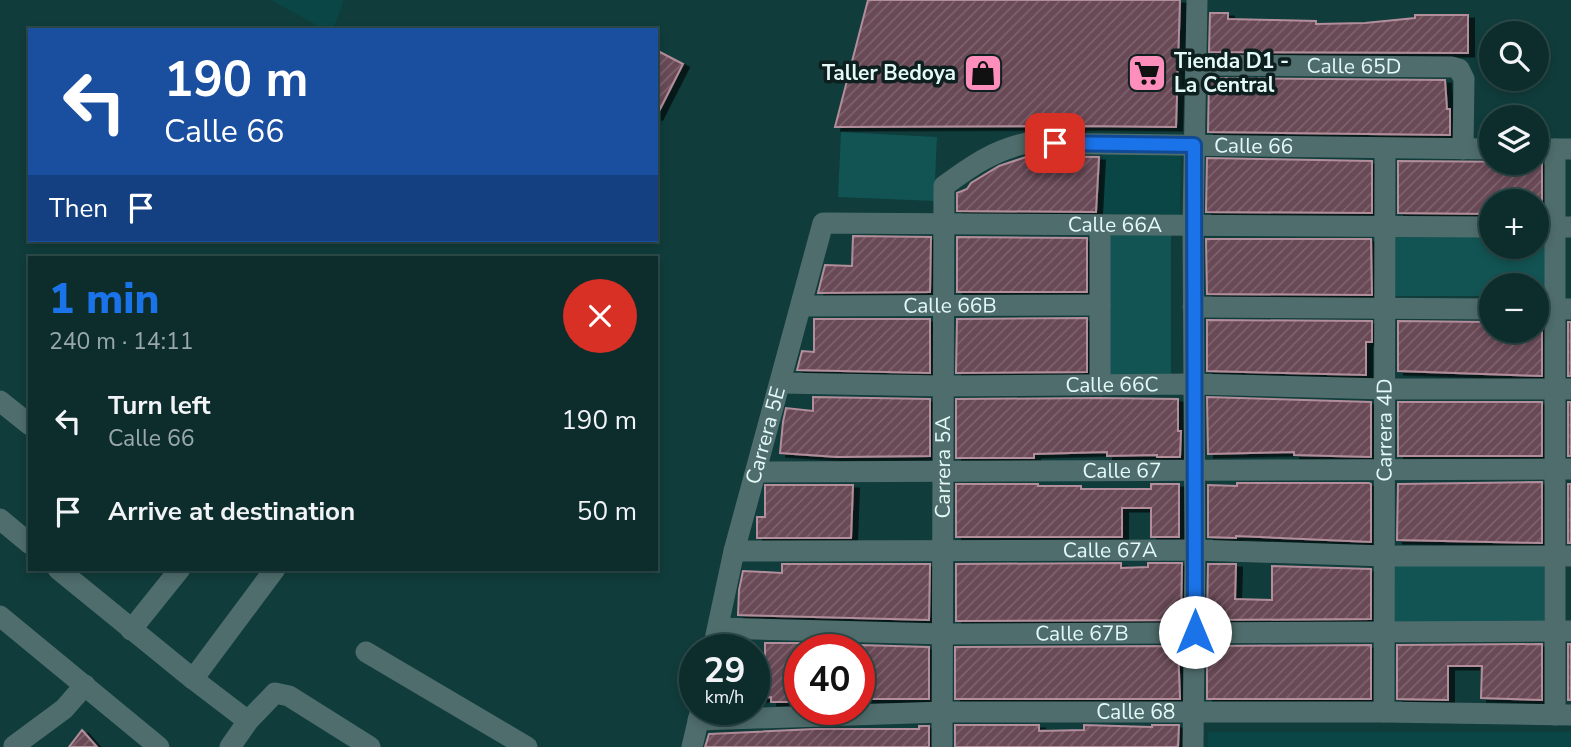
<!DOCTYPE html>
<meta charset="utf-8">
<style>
body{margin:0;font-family:"Nunito Sans",sans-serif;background:#1a3938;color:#f1f3f6;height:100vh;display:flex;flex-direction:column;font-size:26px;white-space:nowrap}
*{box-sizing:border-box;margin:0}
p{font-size:23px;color:#9aa8a9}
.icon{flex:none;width:38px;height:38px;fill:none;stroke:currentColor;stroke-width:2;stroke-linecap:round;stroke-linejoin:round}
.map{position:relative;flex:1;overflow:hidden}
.side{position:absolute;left:28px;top:256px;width:630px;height:315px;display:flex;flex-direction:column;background:#0c2d2c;border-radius:0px;box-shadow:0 4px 10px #0003,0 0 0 2px #2c4948}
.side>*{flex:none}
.banner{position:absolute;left:28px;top:28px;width:630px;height:214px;border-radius:0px;box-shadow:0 4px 10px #0003,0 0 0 2px #2c4948;background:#1a4fa0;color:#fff;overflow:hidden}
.tools{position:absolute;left:1479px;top:21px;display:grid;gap:14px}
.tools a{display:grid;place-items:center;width:70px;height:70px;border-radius:50%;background:#0c2d2c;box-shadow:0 4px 10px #0003,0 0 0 2px #2c4948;font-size:35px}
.speed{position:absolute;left:679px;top:634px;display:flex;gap:14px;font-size:35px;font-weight:700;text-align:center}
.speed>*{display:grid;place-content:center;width:91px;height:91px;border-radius:50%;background:#0c2d2c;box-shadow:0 4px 10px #0003,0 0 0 2px #2c4948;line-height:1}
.speed small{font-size:18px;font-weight:400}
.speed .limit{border:10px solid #d22;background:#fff;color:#111}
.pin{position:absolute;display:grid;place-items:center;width:60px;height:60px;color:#fff;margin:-30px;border-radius:14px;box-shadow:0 4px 10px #0006}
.me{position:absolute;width:77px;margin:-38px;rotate:0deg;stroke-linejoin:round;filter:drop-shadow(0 0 5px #0008)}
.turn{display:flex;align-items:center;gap:24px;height:147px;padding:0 21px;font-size:32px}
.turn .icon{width:91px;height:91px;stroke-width:2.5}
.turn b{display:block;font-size:49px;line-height:60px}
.then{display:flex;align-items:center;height:66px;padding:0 21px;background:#0003;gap:14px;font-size:26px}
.round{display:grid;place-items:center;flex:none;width:74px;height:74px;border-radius:37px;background:#1a3938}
.head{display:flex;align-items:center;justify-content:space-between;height:119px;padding:0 21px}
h1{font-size:42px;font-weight:800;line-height:52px;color:#1a73e8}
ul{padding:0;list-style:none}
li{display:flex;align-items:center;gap:21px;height:91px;padding:0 21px}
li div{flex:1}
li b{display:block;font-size:26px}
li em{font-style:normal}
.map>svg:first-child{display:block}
.built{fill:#0a4645}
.park{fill:#125453}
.building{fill:url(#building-hatch);stroke:#b28e9b;stroke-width:2;filter:url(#shadow)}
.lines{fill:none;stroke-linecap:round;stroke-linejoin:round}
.minor{stroke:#4f6d6c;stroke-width:21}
.route-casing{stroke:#114b97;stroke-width:18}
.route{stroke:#1a73e8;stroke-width:12}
.labels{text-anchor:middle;stroke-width:7;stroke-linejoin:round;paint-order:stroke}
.poi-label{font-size:21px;font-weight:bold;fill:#e4faf9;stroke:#0e1f1f;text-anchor:start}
.street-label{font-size:21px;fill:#e4faf9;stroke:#0e1f1f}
</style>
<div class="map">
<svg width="1571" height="747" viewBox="0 0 1571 747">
<defs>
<pattern id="building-hatch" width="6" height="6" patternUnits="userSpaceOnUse" patternTransform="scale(1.75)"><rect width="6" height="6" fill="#684854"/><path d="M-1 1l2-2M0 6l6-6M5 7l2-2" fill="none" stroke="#7d636d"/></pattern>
<filter id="shadow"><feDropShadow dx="6" dy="3.5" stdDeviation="0" flood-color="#0009"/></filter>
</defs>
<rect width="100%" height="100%" fill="#103c3b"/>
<path class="built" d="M271 0H344L333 30H325Z
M1103 152H1181L1180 215 1102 214Z
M1208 732H1571V747H1208Z"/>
<path class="park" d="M841 132 937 137 934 201 838 197Z
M1106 233H1171V374L1106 375Z
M1395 237H1491V247H1536L1537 238H1547V297H1537L1536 285H1491V296H1394Z
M1392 563 1544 564V623L1392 622Z"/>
<path class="building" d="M868 0H1180L1176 127 1079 126V131L1060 130V126L835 127Z
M1210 13H1228V19L1316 21V24L1365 23 1415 18V15H1468V53L1209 52Z
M656 50 683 64 656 117Z
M1209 78 1445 80 1447 109H1450V135L1208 132Z
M1029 156 1099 157 1096 212 957 211V193L967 189 971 183 999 166Z
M1207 158 1372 161V213L1206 212Z
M1398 161 1542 162V214H1536V201H1491V214L1398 213Z
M853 236 931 237 930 292 818 293 825 265 852 266Z
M957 237 1087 238V292H957Z
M1206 239H1371L1372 295 1207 294Z
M1087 318V372L956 373 957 319Z
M814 319H930V373L797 370 802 351 814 352Z
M1207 320 1372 321V342H1366V375L1207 371Z
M1398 321 1491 322V331H1536V322H1542V376L1398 371Z
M1568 322H1571V376H1568Z
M813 397 930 399V456L837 457 780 453 783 422 786 408 813 411Z
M1207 397 1371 402V457L1294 455V452L1208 454Z
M1099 398 1178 399V431H1181L1180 457H1157V455L1107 456V452L1034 454V458H956V399Z
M1398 402H1542V456H1398Z
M1568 402H1571V456H1568Z
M1542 482V543L1397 540 1398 484Z
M1237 483H1369L1371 484V542L1236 536V538L1208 537V485L1237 486Z
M956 484H1038V486H1081V489H1151V484H1179V537H1151V508H1122V537H956Z
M1568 484H1571V543H1568Z
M765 485H853L851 538H757V517H765Z
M1121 563V568L1148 567V563H1182L1181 620 956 621V564Z
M782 564H930L929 620 738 615 739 590 743 571 782 573Z
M1208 564H1236L1235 599 1272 600V566L1371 569V619L1207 620Z
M765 643H800V702H771V697L754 699V674H765Z
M1542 644V700L1481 698 1482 666H1448V700L1397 699V645Z
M1568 644H1571V700H1568Z
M859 645 929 647V699H859Z
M1371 645V699H1207V646Z
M1178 646 1180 699H955V647Z
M955 725H1039V731L1084 730V725L1152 727V725H1179L1178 747H955Z
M919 726H929V747H705L709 734 815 729H919Z
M82 730 97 747H69Z"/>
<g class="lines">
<g class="minor">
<path id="s1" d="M1195 65 1452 67 1459 69 1464 79 1463 149"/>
<path d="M1536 149H1571"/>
<path d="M1100 225V385"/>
<path d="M1536 227H1571"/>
<path id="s2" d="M801 306 1100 305"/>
<path d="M1193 307 1491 309"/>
<path d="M1536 309H1571"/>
<path id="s3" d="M780 383 943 386 1193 384 1385 389H1571"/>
<path d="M0 401 30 425"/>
<path id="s4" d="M756 472 1571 469"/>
<path d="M0 519 30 544"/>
<path id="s5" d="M734 551 1195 550 1385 556H1571"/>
<path d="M58 569 193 679 248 721"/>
<path d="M0 616 159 747"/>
<path id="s6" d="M718 628 944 634 1571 631"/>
<path d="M131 630 180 569"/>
<path id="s7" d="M713 649 734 551 823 223 1491 227"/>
<path d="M366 652 527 747"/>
<path d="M193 679 275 569"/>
<path id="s8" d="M1384 712 1385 149"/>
<path d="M1555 715V149"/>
<path id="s9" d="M698 720 943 712H1384L1571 715"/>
<path d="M14 746 64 709 85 685"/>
<path d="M230 747 248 721 275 693 289 696 370 747"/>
<path d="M692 747 701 709"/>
<path id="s10" d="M942 747 944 186C971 166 994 150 1027 143L1491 149"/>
<path d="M1193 747 1195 550 1193 225 1197 0"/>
</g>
</g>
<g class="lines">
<g class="route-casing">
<path id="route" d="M1055 143 1194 145 1195 632"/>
</g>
<use href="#route" class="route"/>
</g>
<defs>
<g id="shop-square" transform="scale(2.0125)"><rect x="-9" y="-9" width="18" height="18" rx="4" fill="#fe8ebc" stroke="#0e1f1f"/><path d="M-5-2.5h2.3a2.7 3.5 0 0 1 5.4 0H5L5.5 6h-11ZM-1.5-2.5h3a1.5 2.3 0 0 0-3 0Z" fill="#111"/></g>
<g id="supermarket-square" transform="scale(2.0125)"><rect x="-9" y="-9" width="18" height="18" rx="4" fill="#fe8ebc" stroke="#0e1f1f"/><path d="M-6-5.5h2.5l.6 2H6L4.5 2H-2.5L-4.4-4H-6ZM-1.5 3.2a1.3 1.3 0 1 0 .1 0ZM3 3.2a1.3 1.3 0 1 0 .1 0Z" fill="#111"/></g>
</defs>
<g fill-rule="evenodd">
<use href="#shop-square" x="983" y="73"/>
<use href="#supermarket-square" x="1147" y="73"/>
</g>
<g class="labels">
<g class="poi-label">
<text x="1174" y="68">Tienda D1 -<tspan x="1174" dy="24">La Central</tspan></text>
<text x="956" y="80" text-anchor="end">Taller Bedoya</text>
</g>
<g class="street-label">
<text dy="7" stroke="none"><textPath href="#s1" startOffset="159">Calle 65D</textPath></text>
<text dy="7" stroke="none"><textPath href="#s10" startOffset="882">Calle 66</textPath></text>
<text dy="7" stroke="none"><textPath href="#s7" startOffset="732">Calle 66A</textPath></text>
<text dy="7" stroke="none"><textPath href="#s2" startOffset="149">Calle 66B</textPath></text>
<text dy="7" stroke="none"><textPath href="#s3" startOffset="332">Calle 66C</textPath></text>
<text dy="7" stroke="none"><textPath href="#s8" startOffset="282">Carrera 4D</textPath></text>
<text dy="7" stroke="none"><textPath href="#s7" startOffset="220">Carrera 5E</textPath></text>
<text dy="7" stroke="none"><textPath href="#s10" startOffset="280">Carrera 5A</textPath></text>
<text dy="7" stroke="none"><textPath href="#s4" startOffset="366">Calle 67</textPath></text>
<text dy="7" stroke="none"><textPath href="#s5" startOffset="376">Calle 67A</textPath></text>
<text dy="7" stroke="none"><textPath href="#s6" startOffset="364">Calle 67B</textPath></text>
<text dy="7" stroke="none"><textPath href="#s9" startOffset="438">Calle 68</textPath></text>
</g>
</g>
</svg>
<div class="tools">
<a><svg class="icon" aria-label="search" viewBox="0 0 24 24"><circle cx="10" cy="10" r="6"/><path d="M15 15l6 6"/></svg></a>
<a><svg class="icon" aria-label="layers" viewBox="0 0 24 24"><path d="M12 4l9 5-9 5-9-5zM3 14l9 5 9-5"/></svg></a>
<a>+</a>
<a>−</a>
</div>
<div class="speed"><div>29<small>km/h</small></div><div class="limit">40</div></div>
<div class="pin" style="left:1055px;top:143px;background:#d93025"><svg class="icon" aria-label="arrive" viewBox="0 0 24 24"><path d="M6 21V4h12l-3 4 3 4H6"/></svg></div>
<svg class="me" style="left:1195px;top:632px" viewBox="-20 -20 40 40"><circle r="19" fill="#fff"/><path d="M0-13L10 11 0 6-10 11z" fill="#1a73e8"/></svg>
<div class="banner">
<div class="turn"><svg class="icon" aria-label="left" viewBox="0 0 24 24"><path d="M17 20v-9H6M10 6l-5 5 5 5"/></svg><div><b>190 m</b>Calle 66</div></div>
<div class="then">Then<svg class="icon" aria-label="arrive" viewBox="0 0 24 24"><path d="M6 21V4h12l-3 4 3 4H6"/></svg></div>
</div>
<section class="side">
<div class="head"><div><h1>1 min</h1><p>240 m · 14:11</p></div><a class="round" style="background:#d93025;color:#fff"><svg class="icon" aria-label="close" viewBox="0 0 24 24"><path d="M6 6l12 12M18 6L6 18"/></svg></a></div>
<ul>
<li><svg class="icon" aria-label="left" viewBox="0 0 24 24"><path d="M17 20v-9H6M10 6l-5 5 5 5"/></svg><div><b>Turn left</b><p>Calle 66</p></div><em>190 m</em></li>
<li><svg class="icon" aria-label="arrive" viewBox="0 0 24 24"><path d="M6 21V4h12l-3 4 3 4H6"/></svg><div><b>Arrive at destination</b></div><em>50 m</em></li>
</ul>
</section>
</div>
